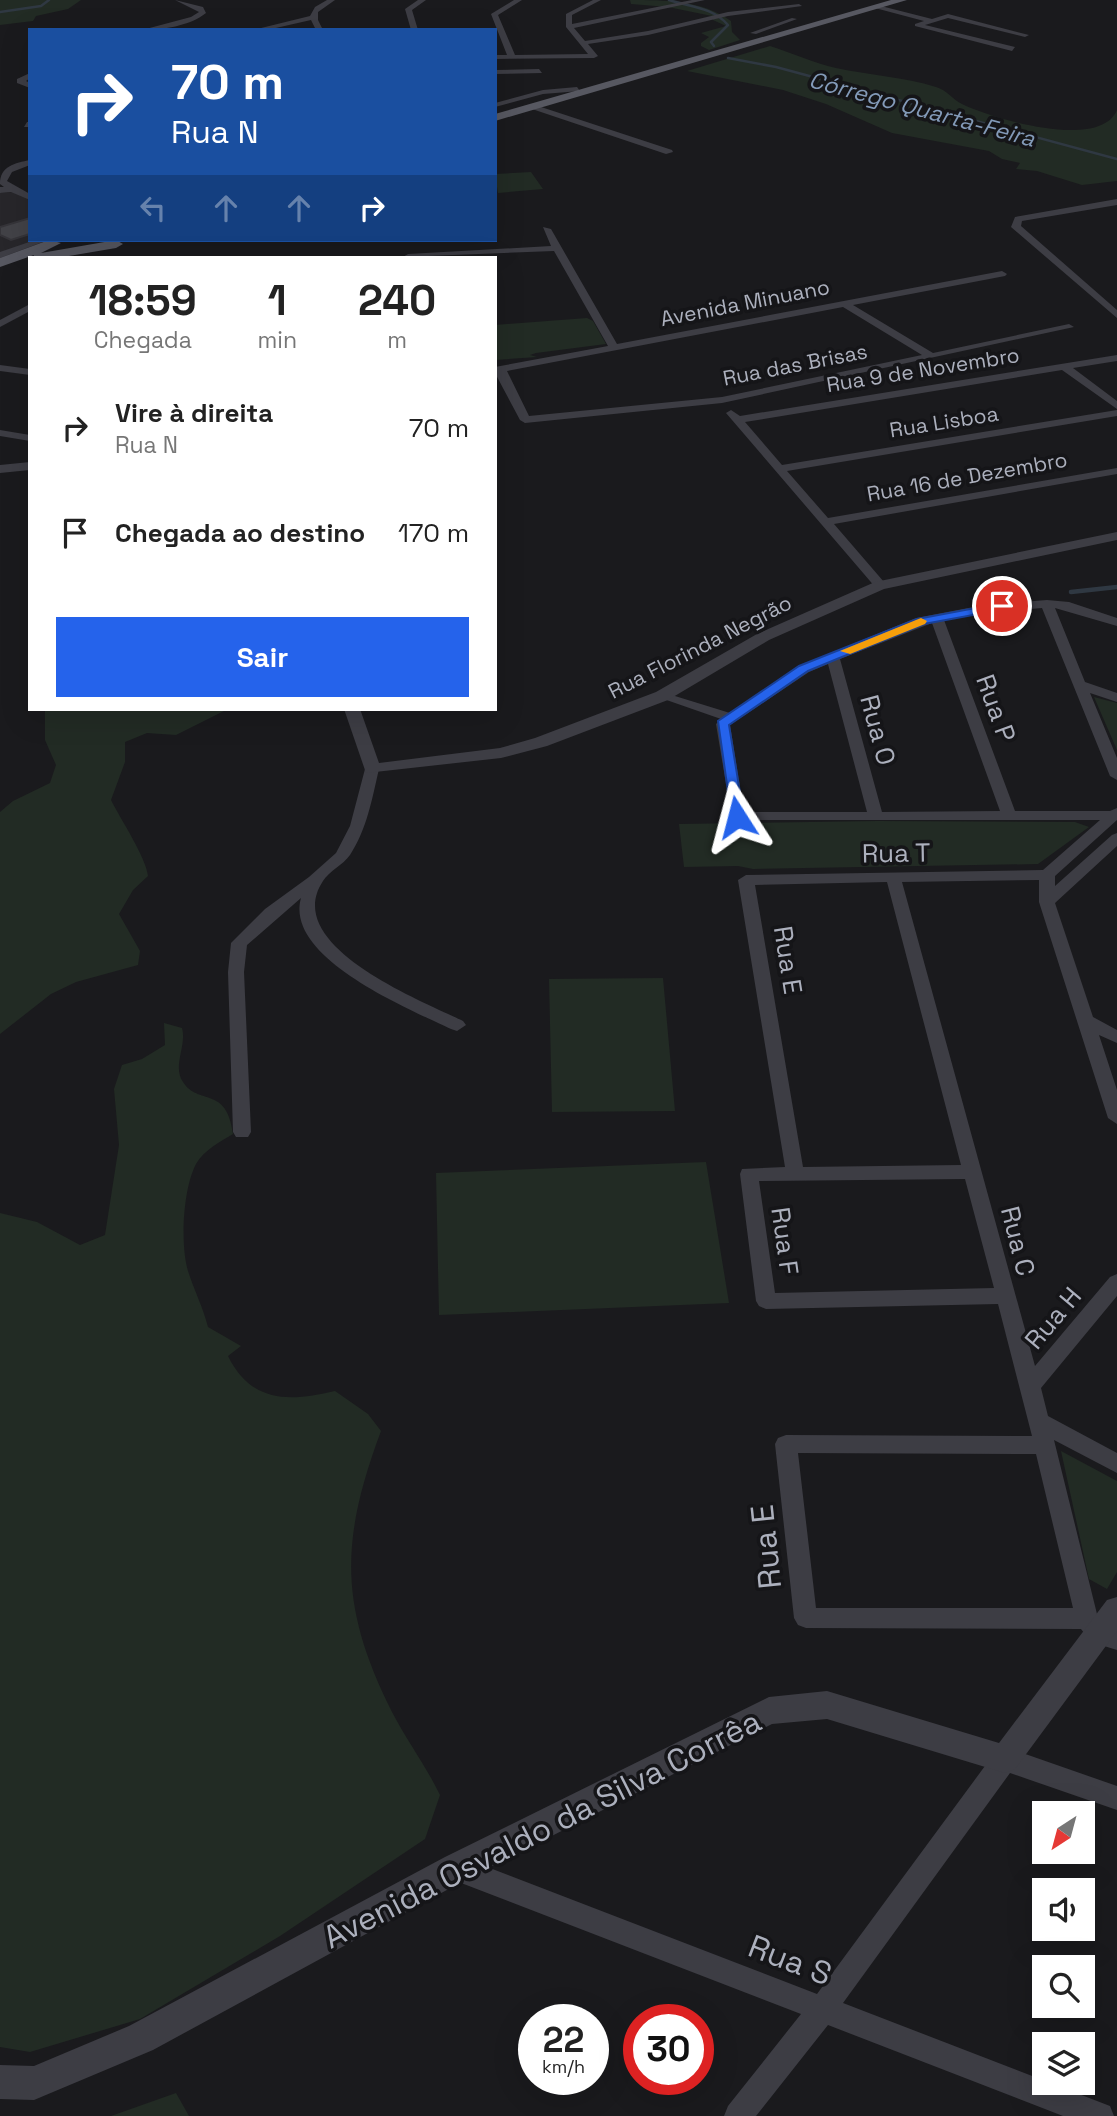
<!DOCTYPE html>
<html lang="pt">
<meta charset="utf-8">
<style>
body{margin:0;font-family:"Space Grotesk",sans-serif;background:#f6f6f6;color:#222;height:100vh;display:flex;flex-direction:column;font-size:26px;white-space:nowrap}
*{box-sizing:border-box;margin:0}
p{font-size:23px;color:#767676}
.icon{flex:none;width:38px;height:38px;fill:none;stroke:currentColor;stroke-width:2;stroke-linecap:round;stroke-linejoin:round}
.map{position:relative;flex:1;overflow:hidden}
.drawer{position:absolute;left:28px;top:256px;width:469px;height:455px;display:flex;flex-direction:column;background:#fff;border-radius:0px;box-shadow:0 7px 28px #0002}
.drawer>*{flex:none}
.banner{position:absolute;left:28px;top:28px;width:469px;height:214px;border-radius:0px;box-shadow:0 7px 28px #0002;background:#1a4fa0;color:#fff;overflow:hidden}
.needle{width:46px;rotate:216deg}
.controls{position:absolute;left:1032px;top:1801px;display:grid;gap:14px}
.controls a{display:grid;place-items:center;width:63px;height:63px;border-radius:0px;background:#fff;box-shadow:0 7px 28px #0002;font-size:35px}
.speed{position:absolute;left:518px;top:2004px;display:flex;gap:14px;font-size:35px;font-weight:700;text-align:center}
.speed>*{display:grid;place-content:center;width:91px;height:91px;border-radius:50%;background:#fff;box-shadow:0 7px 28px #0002;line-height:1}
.speed small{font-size:18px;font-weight:400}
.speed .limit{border:10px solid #d22;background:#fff;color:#111}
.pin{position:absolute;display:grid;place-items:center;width:60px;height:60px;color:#fff;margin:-30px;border:4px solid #fff;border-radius:50%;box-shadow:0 2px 7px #0007}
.me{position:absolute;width:77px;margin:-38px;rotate:351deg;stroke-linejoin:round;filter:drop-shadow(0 0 5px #0008)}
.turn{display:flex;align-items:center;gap:24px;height:147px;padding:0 28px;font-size:32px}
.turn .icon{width:91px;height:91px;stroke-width:2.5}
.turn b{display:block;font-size:49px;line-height:60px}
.lanes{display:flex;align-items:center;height:66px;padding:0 28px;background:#0003;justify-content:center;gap:35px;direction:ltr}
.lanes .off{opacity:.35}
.eta{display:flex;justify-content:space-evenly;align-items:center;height:119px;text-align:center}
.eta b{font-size:42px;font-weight:800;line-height:49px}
.primary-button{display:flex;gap:14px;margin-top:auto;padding:14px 28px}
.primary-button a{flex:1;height:80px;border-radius:0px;background:#2563eb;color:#fff;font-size:28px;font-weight:800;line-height:80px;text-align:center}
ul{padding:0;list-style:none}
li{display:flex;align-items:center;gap:21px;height:105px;padding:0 28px}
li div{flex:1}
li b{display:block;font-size:26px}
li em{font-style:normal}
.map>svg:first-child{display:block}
.built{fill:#27262a}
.green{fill:#222b24}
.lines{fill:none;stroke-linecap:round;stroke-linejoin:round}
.stream-far1{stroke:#2f3842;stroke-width:2.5}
.stream{stroke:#2f3842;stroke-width:4.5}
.building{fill:#424247;stroke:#353439;stroke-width:2}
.minor{fill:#3d3d44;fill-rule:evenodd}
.tertiary{fill:#3d3d44;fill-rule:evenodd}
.primary{fill:#575861;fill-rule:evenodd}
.route{fill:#2563eb;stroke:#184099;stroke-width:2}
.slow{fill:#f59e0b}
.labels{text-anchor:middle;stroke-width:7;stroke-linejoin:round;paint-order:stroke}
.far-street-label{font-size:21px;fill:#acb0bd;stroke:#151518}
.far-water-label{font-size:23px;font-style:italic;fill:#839ab8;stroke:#151518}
.street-label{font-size:26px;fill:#acb0bd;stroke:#151518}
.near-street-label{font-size:32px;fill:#acb0bd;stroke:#151518}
</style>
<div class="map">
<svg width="1117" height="2116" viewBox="0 0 1117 2116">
<rect width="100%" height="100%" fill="#1a1a1d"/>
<path class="built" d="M13 192 30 199V240H55L0 259V193Z"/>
<path class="green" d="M0 0H81L68 9 36 16 33 21 0 25Z
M630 0C666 0 701 0 731 21L732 32 740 40 709 50 701 46V43L709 37 701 33 726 26 713 20 712 16 668 7 631 4Z
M770 46C792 53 814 63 836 68 869 75 904 77 936 87 947 90 952 99 962 104 993 119 1100 151 1117 110V181L1082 185 1037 171 1016 169 1020 163 1002 159 989 151 892 133 826 104 783 90 687 71Z
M531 172 543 189 498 193 495 174Z
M587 318 593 321 606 344 536 353 530 355 537 357 495 360V325Z
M1094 697 1117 703V750Z
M45 709H228L176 735 147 733 125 742V762L111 800C121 820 146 857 148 876L133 890 119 914 140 951 138 965 76 982 51 994 0 1034V812L13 801 50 783 56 765 45 740Z
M877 821 1075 822 1089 827 1038 864 753 869 738 866 684 867 679 824Z
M663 978 675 1111 552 1112 549 979Z
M164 1023 182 1028C187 1046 172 1066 183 1082 198 1106 227 1085 233 1134 220 1142 204 1150 196 1164 183 1189 180 1244 188 1271 194 1290 203 1307 208 1327L241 1346 228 1356C251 1403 289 1402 335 1391L368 1414 381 1431C340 1541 339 1606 392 1712 407 1741 426 1766 440 1795L425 1839 280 1936 140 2019 30 2052 0 2047V1213L37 1222 80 1245 105 1235 119 1145 114 1089 122 1065 142 1059 165 1045Z
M706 1162 729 1303 439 1315 436 1173Z
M1061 1451 1117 1481V1572L1107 1589 1089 1579Z
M176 2093 189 2116H111Z"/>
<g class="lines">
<path class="stream-far1" d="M669 0C690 7 713 7 728 25L711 42 714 46
M0 12 41 6 49 0
M728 58 776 67 1117 159"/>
<path class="stream" d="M1071 592 1117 587"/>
</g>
<path class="building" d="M30 218V234L11 240 0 235V227Z"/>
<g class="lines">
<path class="minor" d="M175 0 203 7 206 13C190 26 162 30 142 30L191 17 199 12Z
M327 0H335L318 12V20L323 30H316L311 20 267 30H253L310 16 315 7Z
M418 0H426L412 10 418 30H411L405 9Z
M514 0H522L498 15 515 55 588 54 566 27V14L593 0H601L572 15V24L692 0H705L574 28 585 41 648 31 728 12 799 4 802 6 728 16 648 35 588 44 598 56 594 58 495 59V55H507L491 14Z
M877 5 932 19 948 14 1029 35 1025 37 948 18 925 25 1015 47 1012 51 915 26V24L924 21 875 8Z
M792 18 797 19 756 34 750 33Z
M539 69 542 73 495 74V70Z
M30 73V78L26 81 30 83V88L17 83V79Z
M577 87 580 91 543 94 495 107V103L543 90Z
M535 105 672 150 673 152 666 154 532 109Z
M27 122H30V127H24Z
M30 160V165L12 172 7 181 30 194V200L11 192 0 193V187H4L0 184C0 166 15 163 30 160Z
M1117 199V205L1022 221 1021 226 1117 310V318L1011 227 1015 217Z
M543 227 551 229 617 344 1002 271 1007 274 1005 276 853 305 933 353 1069 324 1074 327 722 403 525 423 520 420 495 373V367L608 346 554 251 403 257 408 254 551 246ZM843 307 922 355 722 397 529 416 507 371Z
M35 240H48L0 258V252Z
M30 304V311L0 327V320Z
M1117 355V361L1073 368 1117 401V409L1062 370 745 422 782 465 1117 410V416L787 471 828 518 1117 468V474L834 524 884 582V588H876L726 413 731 410 740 416Z
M0 365 30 369V375L0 371Z
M0 430 30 435V441L0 436Z
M1047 600 1069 602 1117 618V626L1055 608 1085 682 1117 693V702L1090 693 1117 758V780L1110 776 1042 608 984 613 944 620 1015 811H1110L1117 808V820L1055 876V886L1112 835 1117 833V846L1055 903 1093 1017 1117 1030V1043L1099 1035 1117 1090V1124L1108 1118 1039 902V880L902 882 1035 1366 1110 1277 1117 1274V1296L1041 1388 1048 1416 1117 1453V1473L1054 1440 1097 1614 1106 1625 1117 1628V1650L1091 1642 1081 1629 806 1628 798 1625 794 1618 775 1444 778 1438 786 1435 1032 1436 998 1304 766 1309 759 1306 756 1301 740 1174 742 1169 785 1167 738 880 746 875 1043 870 1100 820H732L716 724 721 719 655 696 662 692 730 713 799 666 916 618 984 605ZM932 623 1000 811 882 812 840 659ZM828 664 867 812H744L730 725 809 672ZM887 882 961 1165 803 1167 755 885ZM965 1179 994 1288 775 1293 759 1181ZM798 1453 1036 1454 1073 1608H816Z
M372 765 379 769C372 799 367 829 350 855 343 865 329 871 323 881 280 946 422 1001 463 1021L466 1025 457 1031 451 1029C410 1009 284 958 301 898L247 945 244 972 251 1132 248 1137H236L233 1132 228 972 231 943 265 909 309 877 336 853 350 826 365 769Z
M1005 1747 1117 1786V1810L1010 1773 843 2003 1110 2106 1114 2116H1063L828 2025 756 2116H724L728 2106 801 2014 456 1881 447 1877 443 1868 447 1859 456 1855 817 1994 996 1751Z"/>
<path class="tertiary" d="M30 462V470L0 473V465Z
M1117 532V540L884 589 769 640 668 700 547 746 501 758 366 773 344 709H360L379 763 500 748 535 738 656 692 757 634 875 582Z
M1117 1597V1631L1015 1769 1005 1773 827 1719 772 1724 467 1879 153 2050 34 2100 0 2099V2065L34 2066 129 2026 445 1857 769 1697 827 1691 999 1743 1107 1600Z"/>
<path class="primary" d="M891 0H907L495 121V114Z
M49 240 61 243 41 253 116 240 123 244 116 248 63 257H33L34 255 0 267V258Z"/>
</g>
<path class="route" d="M1002 603 1006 604V609L924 624 837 659 808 671 729 725 744 817 732 820 718 721 799 666 829 654 917 619Z"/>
<path class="slow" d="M921 618 927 621 925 624 850 654 840 651Z"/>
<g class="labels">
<g class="far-street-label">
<text transform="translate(745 303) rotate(-11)" y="7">Avenida Minuano</text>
<text transform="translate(795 365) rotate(-11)" y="7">Rua das Brisas</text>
<text transform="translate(923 370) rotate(-9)" y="7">Rua 9 de Novembro</text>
<text transform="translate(944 422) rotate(-9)" y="7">Rua Lisboa</text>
<text transform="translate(967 477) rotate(-10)" y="7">Rua 16 de Dezembro</text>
<text transform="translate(700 647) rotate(-27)" y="7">Rua Florinda Negrão</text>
</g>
<g class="far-water-label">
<text transform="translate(922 109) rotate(15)" y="8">Córrego Quarta-Feira</text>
</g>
<g class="street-label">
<text transform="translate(996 708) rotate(70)" y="9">Rua P</text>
<text transform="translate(878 730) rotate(75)" y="9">Rua O</text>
<text transform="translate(896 853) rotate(-1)" y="9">Rua T</text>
<text transform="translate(788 960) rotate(81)" y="9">Rua E</text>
<text transform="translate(785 1241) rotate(82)" y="9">Rua F</text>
<text transform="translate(1018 1241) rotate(76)" y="9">Rua C</text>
<text transform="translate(1053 1318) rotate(-50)" y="9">Rua H</text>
</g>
<g class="near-street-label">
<text transform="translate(766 1547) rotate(-96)" y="11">Rua E</text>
<text transform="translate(542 1829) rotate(-27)" y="11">Avenida Osvaldo da Silva Corrêa</text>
<text transform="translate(790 1960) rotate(21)" y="11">Rua S</text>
</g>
</g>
</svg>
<div class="controls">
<a><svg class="needle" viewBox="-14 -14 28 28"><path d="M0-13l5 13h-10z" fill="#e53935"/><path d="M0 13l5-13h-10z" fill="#767676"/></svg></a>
<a><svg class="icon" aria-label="sound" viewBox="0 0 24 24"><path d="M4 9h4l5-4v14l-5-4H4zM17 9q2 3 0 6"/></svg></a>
<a><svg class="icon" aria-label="search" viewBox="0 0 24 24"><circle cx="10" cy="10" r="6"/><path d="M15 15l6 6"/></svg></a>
<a><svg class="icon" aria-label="layers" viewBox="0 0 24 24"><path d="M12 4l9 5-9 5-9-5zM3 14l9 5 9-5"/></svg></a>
</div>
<div class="speed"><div>22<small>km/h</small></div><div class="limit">30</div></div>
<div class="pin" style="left:1002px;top:606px;background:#d93025"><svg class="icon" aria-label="arrive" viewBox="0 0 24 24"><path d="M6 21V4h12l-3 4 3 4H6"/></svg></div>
<svg class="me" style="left:737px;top:817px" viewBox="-20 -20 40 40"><path d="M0-17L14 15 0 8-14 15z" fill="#2563eb" stroke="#fff" stroke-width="4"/></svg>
<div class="banner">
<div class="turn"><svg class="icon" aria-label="right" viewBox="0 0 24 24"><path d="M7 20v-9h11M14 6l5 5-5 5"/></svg><div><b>70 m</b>Rua N</div></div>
<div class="lanes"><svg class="icon off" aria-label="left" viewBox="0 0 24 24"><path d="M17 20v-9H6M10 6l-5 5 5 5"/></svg><svg class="icon off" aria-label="ahead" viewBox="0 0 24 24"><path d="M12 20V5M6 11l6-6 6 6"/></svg><svg class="icon off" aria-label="ahead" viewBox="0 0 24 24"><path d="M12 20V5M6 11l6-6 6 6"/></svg><svg class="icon" aria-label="right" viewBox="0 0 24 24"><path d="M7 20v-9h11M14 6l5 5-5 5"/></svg></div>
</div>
<section class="drawer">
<div class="eta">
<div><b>18:59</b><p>Chegada</p></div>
<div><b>1</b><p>min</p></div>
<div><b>240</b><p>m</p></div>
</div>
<ul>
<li><svg class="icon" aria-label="right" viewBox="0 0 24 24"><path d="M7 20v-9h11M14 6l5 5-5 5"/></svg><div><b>Vire à direita</b><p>Rua N</p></div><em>70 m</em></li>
<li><svg class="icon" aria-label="arrive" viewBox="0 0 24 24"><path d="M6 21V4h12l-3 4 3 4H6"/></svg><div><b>Chegada ao destino</b></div><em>170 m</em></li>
</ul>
<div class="primary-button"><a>Sair</a></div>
</section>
</div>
